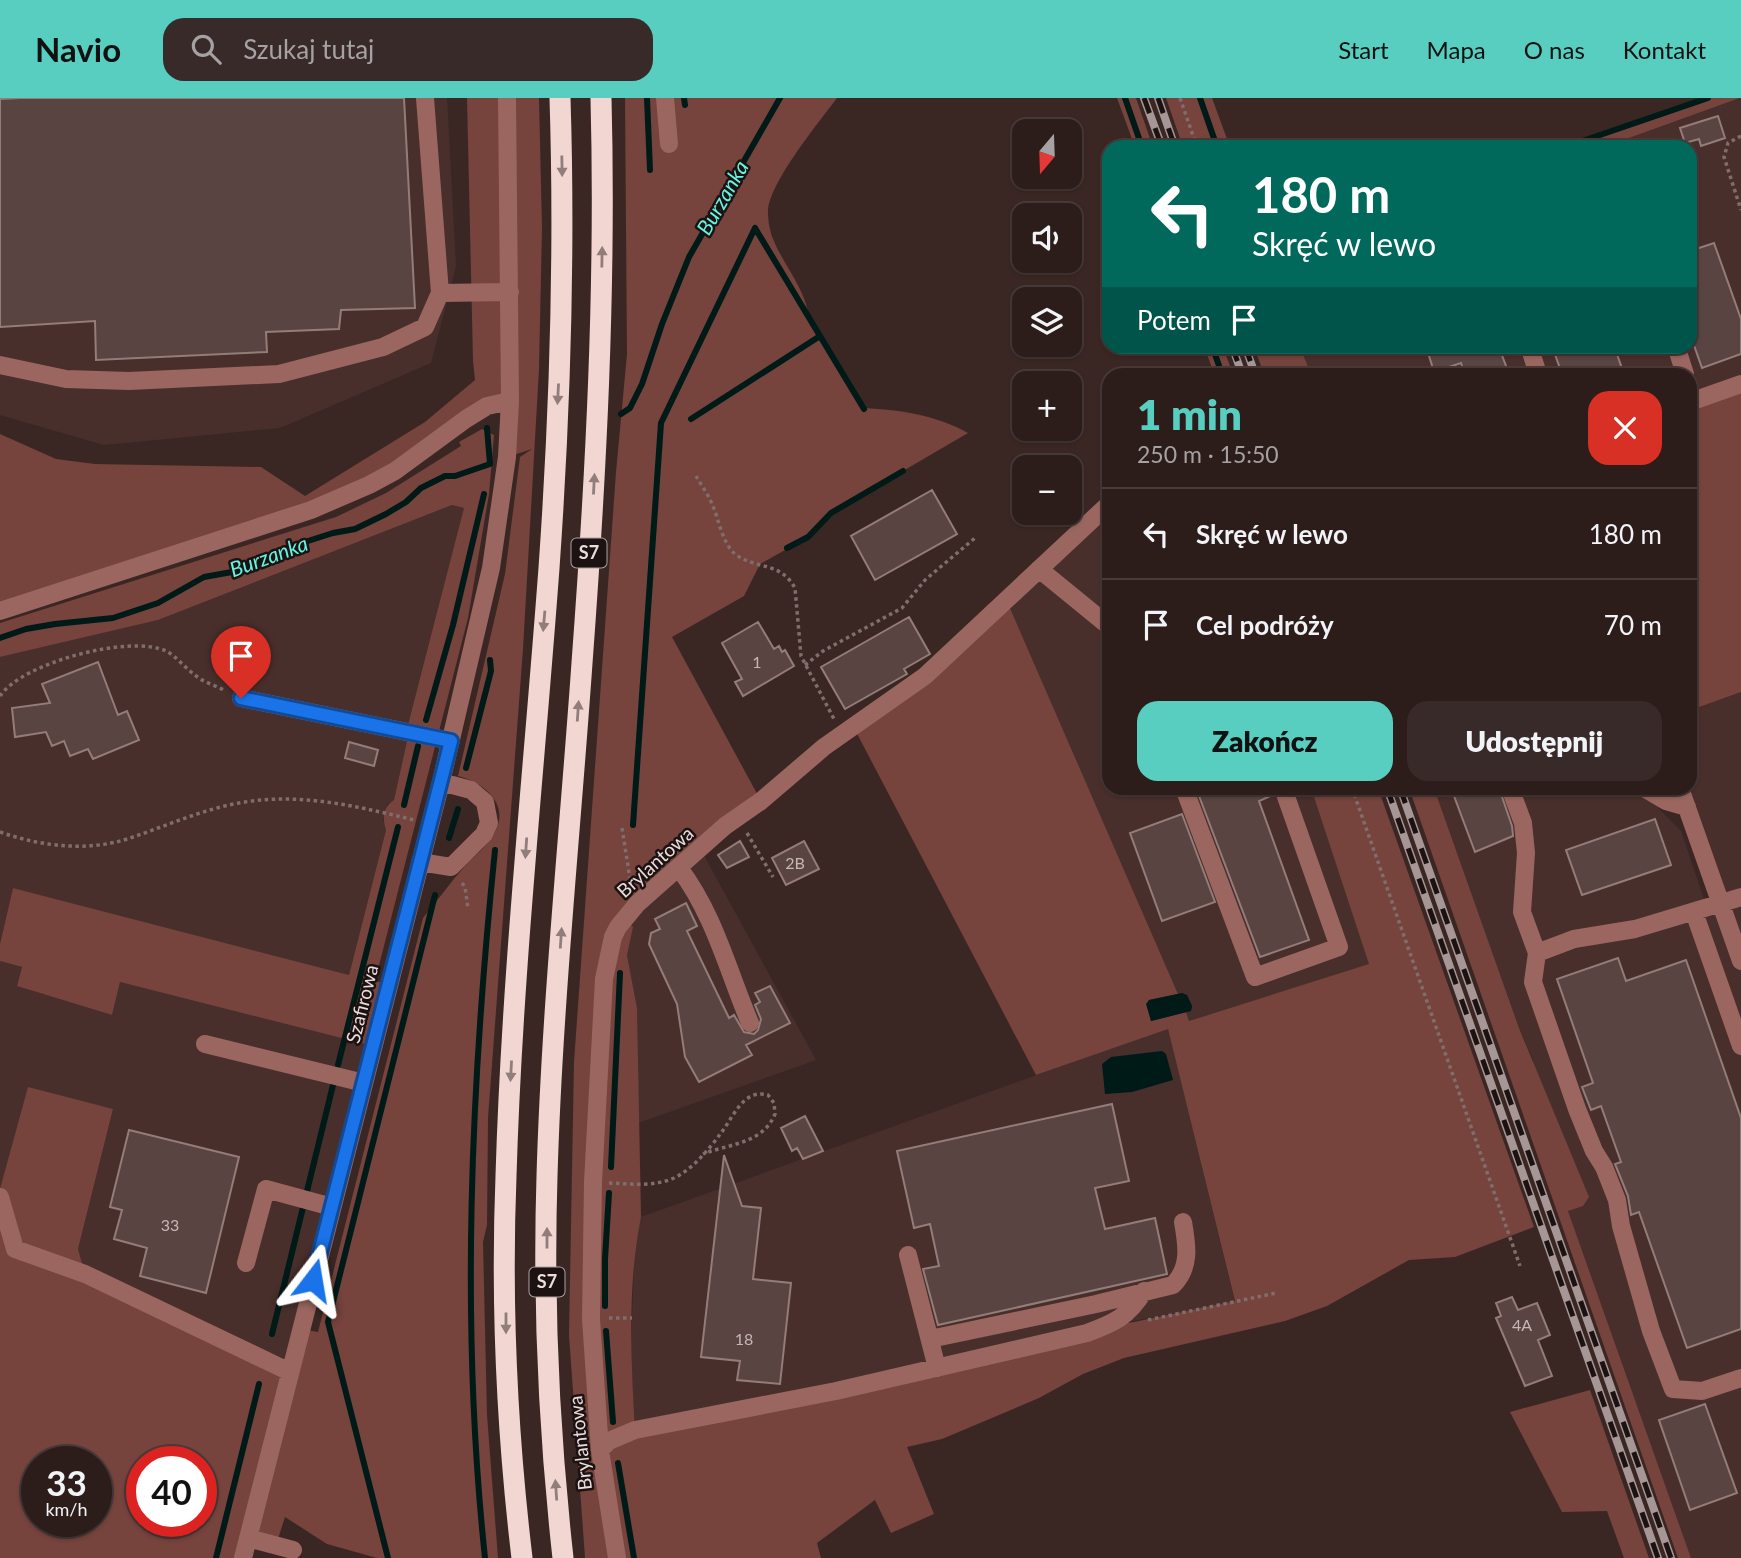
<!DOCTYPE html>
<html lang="pl">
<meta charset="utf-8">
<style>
body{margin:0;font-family:Lato,sans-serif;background:#382a28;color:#f1f3f6;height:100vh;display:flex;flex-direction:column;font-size:26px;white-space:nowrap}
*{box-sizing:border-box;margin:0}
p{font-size:23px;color:#a6a2a3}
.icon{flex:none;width:38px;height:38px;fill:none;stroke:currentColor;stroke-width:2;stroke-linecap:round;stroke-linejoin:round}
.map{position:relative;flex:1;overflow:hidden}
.panel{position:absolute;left:1102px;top:270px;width:595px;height:427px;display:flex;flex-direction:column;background:#2c1d1b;border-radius:21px;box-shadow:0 2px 5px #0004,0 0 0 2px #483b3a}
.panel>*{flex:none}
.guide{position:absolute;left:1102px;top:42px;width:595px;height:214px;border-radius:21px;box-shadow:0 2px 5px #0004,0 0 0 2px #483b3a;background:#00695c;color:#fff;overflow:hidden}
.needle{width:46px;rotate:199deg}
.fabs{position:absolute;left:1012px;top:21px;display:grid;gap:14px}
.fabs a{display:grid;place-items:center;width:70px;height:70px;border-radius:14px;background:#2c1d1b;box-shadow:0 2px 5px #0004,0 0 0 2px #483b3a;font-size:35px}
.speed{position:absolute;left:21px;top:1348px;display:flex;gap:14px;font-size:35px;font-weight:700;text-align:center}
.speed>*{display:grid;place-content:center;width:91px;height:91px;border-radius:50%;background:#2c1d1b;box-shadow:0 2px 5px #0004,0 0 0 2px #483b3a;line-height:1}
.speed small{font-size:18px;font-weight:400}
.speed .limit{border:10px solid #d22;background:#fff;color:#111}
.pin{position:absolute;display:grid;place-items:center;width:60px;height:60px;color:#fff;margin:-72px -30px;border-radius:50% 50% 50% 0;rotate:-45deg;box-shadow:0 0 7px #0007}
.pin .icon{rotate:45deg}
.me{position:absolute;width:77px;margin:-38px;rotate:14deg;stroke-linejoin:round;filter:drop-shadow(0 0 5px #0008)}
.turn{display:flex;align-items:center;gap:24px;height:147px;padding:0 35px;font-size:32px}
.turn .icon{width:91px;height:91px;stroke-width:2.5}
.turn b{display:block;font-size:49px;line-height:60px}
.then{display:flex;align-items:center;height:66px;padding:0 35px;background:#0003;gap:14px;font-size:26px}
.round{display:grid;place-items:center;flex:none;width:74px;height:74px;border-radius:21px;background:#382a28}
.summary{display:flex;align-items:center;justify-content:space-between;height:119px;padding:0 35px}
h1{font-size:42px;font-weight:800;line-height:52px;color:#58cec0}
.action{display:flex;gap:14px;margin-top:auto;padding:14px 35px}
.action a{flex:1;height:80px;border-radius:21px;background:#58cec0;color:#111;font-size:28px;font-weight:800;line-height:80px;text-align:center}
.action a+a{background:#382a28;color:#f1f3f6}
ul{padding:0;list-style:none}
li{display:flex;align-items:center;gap:21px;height:91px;padding:0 35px;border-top:2px solid #483b3a}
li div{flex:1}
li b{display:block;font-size:26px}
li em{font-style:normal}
header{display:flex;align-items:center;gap:42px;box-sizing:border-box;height:98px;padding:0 35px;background:#58cec0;color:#111}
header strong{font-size:33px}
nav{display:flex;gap:38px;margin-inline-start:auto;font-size:24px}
.search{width:490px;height:63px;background:#382a28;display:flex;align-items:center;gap:18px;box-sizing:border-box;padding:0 24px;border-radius:21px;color:#a6a2a3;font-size:26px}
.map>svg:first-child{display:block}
.built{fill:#492f2c}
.green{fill:#76433d;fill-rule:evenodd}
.water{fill:#001a17}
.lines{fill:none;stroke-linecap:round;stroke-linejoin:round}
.stream{stroke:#001a17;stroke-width:6}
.building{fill:#594441;stroke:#947c79;stroke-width:2}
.path{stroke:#7f6e6c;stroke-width:3.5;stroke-dasharray:3.5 3.5;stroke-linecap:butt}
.minor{stroke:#9c6660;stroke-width:18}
.highway{stroke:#f2d6d2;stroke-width:21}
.rail-casing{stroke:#a69695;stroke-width:8}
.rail{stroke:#1b1211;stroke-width:5;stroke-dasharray:16;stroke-linecap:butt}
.oneway{fill:#917e7b}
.route-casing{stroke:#114b97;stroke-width:18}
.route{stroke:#1a73e8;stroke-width:12}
.labels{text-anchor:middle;stroke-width:5;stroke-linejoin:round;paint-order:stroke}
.number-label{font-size:16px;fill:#c6b7b5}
.shield{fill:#1b1211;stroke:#ada09f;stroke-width:2}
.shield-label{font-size:18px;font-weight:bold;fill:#ebdddc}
.street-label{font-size:19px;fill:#ebdddc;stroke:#1b1211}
.water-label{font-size:21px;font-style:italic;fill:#62f6e4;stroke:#1b1211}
</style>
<header>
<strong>Navio</strong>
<div class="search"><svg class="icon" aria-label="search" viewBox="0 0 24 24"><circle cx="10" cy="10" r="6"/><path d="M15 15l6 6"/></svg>Szukaj tutaj</div>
<nav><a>Start</a><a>Mapa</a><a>O nas</a><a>Kontakt</a></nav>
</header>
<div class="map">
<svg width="1741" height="1460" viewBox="0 0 1741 1460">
<rect width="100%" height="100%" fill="#3a2724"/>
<path class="built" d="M0 0H447L456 168 431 265 280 330 104 347 0 317Z
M1741 0V286L1691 304 1690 276H1311L1300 249 1690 248V49H1604Z
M1109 405 1110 690H1311L1370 866 1189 923 1186 914 1191 913 1192 908 1187 897 1178 896 1006 501Z
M452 407 465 410 406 633 407 643 394 702 387 706 383 722 386 732 349 877 13 790 0 846V559L158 522Z
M1741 594V1460H1691L1568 1113 1532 959 1519 930 1434 690H1652L1659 711 1681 733 1707 810 1721 807 1680 690H1690L1691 612Z
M701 752 816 962 638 1025 637 910 627 857 624 820Z
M0 863 22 869 17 888 112 917 120 884 373 948 290 1274 85 1176 78 1151 113 1011 82 1004 0 1091Z
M1168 930 1235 1204 1105 1228 635 1332 631 1266 632 1220 635 1145 641 1119Z"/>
<path class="green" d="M467 0H539L542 130 539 271 523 551 488 1020 487 1127 483 1144 487 1317 498 1460H377L327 1446 285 1419 277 1444 249 1437 243 1460H0V1091L28 989 113 1011 78 1151 85 1176 289 1273 301 1231 318 1234 423 820C437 803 450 785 464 769 475 757 489 747 496 732 509 704 482 684 458 678L505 476 520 359 532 351 507 359 510 303 369 387 0 513V336L56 361 95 366 261 369 305 398 425 324 475 282 473 263ZM37 1363H96V1423H37ZM142 1363H201V1423H142Z
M625 0H837C820 23 767 87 768 115 768 122 770 134 773 141 784 168 805 190 809 219L864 310C901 312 936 317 968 335L831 415 808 439 760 466 744 498 672 539 761 703 624 820 633 829 627 857 637 910 641 1119C627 1189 631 1262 635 1332L1105 1228 1134 1224 1235 1203 1168 931 1036 977 853 628 1006 501 1178 896 1149 902 1151 923 1186 914 1189 923 1369 866 1311 690H1378L1534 1129 1455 1159 1409 1162 1327 1208 1285 1223 1124 1260 1083 1276 1039 1300 942 1341 907 1349 934 1416 891 1435 875 1402 817 1445 821 1460H585L569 1237 574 964 616 374 627 256Z
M1117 0H1136L1153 49H1135Z
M1166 0H1212L1230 49H1183Z
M1708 0H1740L1604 49H1565Z
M1204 249H1223L1233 276H1211V267Z
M1254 249H1300L1311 276H1264Z
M1741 286V594L1691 612 1690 304Z
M482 331 494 337 489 396 468 520 375 883 389 886 373 948 120 884 112 917 17 888 22 869 0 863V846L13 790 349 877 386 732C382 720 383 709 394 702L407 643 404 642 464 410 452 407 158 522 0 559V525L336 419 386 395 461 348 459 344Z
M1409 690H1434L1519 930 1589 1099 1583 1108 1568 1113 1691 1460H1678Z
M1590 1292 1649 1460H1624L1607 1413 1562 1414 1510 1314Z"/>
<path class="water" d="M1182 895 1187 897 1192 908 1191 913 1151 923 1146 906 1149 902Z
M1162 953 1166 956 1173 982 1132 994 1105 996 1102 966 1111 959Z"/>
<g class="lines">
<path class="stream" d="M647 0 650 72
M684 0 685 7
M1125 0 1142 49
M1200 0 1217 49
M1565 49 1708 0
M755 130 864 311
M1212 248 1222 276
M621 316 630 310 642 286 662 226 689 159 780 0
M691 321 820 238
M787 450 808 439 831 415 903 373
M0 540 26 531 55 526 113 520 158 505 204 479 243 472 286 450 333 435 355 431 386 416 406 404 421 390 445 378H455L490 366 487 330
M426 622 453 527 484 396
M466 670 491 573 490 562
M404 707 418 648
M633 727 661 325 755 130
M449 740 458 711
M338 967 398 729
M611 1069 620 875
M605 1208V1161L609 1095
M606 1233 613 1324
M272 1236 333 987
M618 1365 634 1460
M216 1460 259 1286
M388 1460 328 1224 435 797
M485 1460C460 1225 471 986 495 752"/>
</g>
<path class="building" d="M21 0H404L415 210 341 212 339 231 266 234 267 254 96 262 95 223 0 229V1Z
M1718 18 1725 40 1701 48 1699 41 1685 45 1680 30Z
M1714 145 1741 221V256L1702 270 1690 236V153Z
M1426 248H1501L1500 252 1509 276H1465L1461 265 1434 274Z
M1552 248H1614L1624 276H1562Z
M932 392 957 436 875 482 851 438Z
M909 519 930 556 904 571 907 576 845 611 821 569Z
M758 524 774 551 779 548 782 554 785 552 794 568 743 598 735 584 742 581 722 545Z
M98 564 118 617 127 613 139 642 93 661 88 651 70 658 64 643 52 648 46 634 15 639 12 610 50 605 42 586Z
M349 644 378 652 374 668 345 660Z
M1196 690H1272L1273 697 1259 703 1309 842 1260 859Z
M1451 690H1499L1512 728 1513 738 1475 754Z
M1182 716 1215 804 1162 823 1130 735Z
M1655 721 1671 767 1582 797 1566 752Z
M740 743 749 759 727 770 718 757Z
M804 743 819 771 786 787 772 760Z
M686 805 697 828 687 833 729 920 734 917 744 934 754 936 758 932 761 921 755 907 760 904 755 895 770 888 790 925 746 947 752 957 699 984 685 959 677 906 649 846 651 835 660 831 655 821Z
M1618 860 1626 883 1686 862 1741 1020V1231L1687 1250 1639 1114 1631 1117 1628 1098 1615 1066 1621 1064 1601 1008 1591 1012 1582 989 1593 985 1557 881Z
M1112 1006 1129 1083 1095 1090 1105 1131 1155 1120 1167 1176 938 1227 923 1171 939 1168 930 1126 914 1130 897 1053Z
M805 1018 823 1053 803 1061 797 1050 792 1053 781 1030Z
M129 1032 239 1059 206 1195 140 1178 147 1150 114 1141 122 1112 110 1109Z
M724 1057 742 1108 761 1110 753 1181 791 1185 780 1286 737 1282 740 1263 701 1259Z
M1512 1199 1518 1212 1537 1205 1550 1237 1538 1242 1552 1278 1525 1288 1496 1220 1501 1218 1496 1205Z
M1705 1306 1737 1395 1690 1412 1659 1322Z"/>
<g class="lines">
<path class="path" d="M1180 0 1197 49
M1741 38 1728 45 1724 59 1741 112
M696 378C701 387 708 396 712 406 719 421 722 445 735 456 756 472 780 463 795 490L801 558 834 621
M805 567 823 553 902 510 925 482 975 440
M0 598C22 565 129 536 166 553 176 558 185 570 195 577 203 584 214 587 224 592
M1352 690 1520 1168
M622 730 631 787
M0 734C40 748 86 754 127 741 164 729 200 712 239 705 298 694 357 708 414 722
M747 735 773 779
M462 785 465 789 468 811
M609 1085C631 1086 654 1089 674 1080 693 1071 709 1051 721 1035 733 1020 743 990 768 997L774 1005 775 1016C763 1046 728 1046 703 1056
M609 1220H632
M1148 1222 1276 1195"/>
<path class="minor" d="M665 0 669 46
M440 195 510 194
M1529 248 1538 276
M1676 248 1685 276
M0 267 66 281 129 283 279 276 383 249 425 229 440 195 425 0
M1690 304 1741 286
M1039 471 1110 529
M0 513 311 412 369 387 395 373 466 321 487 308 510 303
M241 600 451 643
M1184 690 1255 879 1339 849 1283 690
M1510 690 1523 725 1526 755 1522 814 1537 855 1533 884 1577 1011 1594 1053 1604 1069 1617 1102 1621 1128 1651 1233 1673 1291 1702 1293 1741 1280
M1644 690 1666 703 1687 709
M1680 690 1741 863
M420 764 451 769 484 736 489 725 485 704 471 692 441 684
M679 770C714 816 728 873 750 925
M1694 814 1741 948
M1537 855 1574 841 1635 831 1741 799
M205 946 364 985
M0 1099 15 1151 85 1176 290 1274
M908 1157 937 1270
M246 1165 266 1091 332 1109
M930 1241 1096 1206 1173 1187C1191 1169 1187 1147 1183 1124
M600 1352 609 1343 635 1332 836 1293 1087 1235C1114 1225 1128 1219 1144 1193
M248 1440 293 1452
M243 1460 441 684 491 470 507 359 510 303 507 0
M617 1460 600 1352 591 1221 593 1084 604 881 613 839 618 829 637 806 725 728 761 703 824 649 925 578 1110 405"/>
<path class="highway" d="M522 1460C507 1334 501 1205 506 1078 512 875 534 673 549 470 560 314 565 157 560 0
M563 1460C549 1334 543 1205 547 1078 552 907 570 736 582 565 596 377 606 189 601 0"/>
<g class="rail-casing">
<path id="rail" d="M1144 0 1162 49
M1158 0 1175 49
M1232 248 1242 276
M1245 248 1255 276
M1387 690 1658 1460
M1400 690 1671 1460"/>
</g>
<use href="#rail" class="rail"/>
</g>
<defs><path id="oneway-solid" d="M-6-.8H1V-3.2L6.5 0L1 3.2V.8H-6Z" transform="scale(1.75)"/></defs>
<g class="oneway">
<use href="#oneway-solid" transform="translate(562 68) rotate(89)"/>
<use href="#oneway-solid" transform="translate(602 159) rotate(-89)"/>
<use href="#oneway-solid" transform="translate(558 296) rotate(93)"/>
<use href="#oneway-solid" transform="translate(594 386) rotate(-87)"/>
<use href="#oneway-solid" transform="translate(544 523) rotate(95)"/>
<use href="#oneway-solid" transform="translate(578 613) rotate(-86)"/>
<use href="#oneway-solid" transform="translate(526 750) rotate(94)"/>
<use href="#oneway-solid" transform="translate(561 840) rotate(-86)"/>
<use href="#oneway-solid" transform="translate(511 973) rotate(93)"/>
<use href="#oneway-solid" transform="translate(547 1140) rotate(-90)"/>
<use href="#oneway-solid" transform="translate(506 1225) rotate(90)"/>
<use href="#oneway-solid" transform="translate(556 1392) rotate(-94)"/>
</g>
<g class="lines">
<g class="route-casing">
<path id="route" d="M241 600 451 643 313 1182"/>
</g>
<use href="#route" class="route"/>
</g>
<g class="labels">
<g class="number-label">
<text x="757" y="570">1</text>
<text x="795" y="771">2B</text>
<text x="170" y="1133">33</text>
<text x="1522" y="1233">4A</text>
<text x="744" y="1247">18</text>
</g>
<g class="shield">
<rect x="571.5" y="440.5" width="35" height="29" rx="5"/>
<rect x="529.5" y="1169.5" width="35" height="29" rx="5"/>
</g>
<g class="shield-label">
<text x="589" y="461">S7</text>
<text x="547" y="1190">S7</text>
</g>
<g class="street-label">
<text transform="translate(655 764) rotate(-42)" y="7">Brylantowa</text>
<text transform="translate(362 906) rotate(-76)" y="7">Szafirowa</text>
<text transform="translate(580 1345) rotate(-96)" y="7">Brylantowa</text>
</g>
<g class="water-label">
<text transform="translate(723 100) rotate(-60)" y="7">Burzanka</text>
<text transform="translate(269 459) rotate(-20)" y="7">Burzanka</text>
</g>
</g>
</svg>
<div class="fabs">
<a><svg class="needle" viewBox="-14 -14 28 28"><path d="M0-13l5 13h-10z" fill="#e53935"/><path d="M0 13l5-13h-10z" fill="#a6a2a3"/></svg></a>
<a><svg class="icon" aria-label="sound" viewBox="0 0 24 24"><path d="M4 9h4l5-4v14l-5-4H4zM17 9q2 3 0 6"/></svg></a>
<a><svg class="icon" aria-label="layers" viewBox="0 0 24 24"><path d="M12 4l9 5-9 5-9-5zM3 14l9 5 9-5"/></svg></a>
<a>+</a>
<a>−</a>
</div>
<div class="speed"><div>33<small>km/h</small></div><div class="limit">40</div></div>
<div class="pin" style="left:241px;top:600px;background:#d93025"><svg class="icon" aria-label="arrive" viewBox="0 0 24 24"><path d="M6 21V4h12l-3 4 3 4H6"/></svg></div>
<svg class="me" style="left:313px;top:1182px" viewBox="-20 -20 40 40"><path d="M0-17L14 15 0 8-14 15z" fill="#1a73e8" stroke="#fff" stroke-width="4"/></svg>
<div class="guide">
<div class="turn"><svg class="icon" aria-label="left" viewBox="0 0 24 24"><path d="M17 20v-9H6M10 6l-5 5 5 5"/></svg><div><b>180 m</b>Skręć w lewo</div></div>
<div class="then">Potem<svg class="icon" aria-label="arrive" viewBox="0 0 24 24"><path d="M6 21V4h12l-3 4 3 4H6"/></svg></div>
</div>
<section class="panel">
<div class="summary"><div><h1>1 min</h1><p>250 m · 15:50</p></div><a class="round" style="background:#d93025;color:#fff"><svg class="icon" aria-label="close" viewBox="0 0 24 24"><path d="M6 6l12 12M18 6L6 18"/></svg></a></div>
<ul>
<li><svg class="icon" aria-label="left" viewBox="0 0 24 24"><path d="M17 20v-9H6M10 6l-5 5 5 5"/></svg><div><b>Skręć w lewo</b></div><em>180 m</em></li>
<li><svg class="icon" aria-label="arrive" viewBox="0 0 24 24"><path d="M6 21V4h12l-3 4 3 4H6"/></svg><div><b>Cel podróży</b></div><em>70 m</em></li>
</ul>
<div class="action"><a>Zakończ</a><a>Udostępnij</a></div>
</section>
</div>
